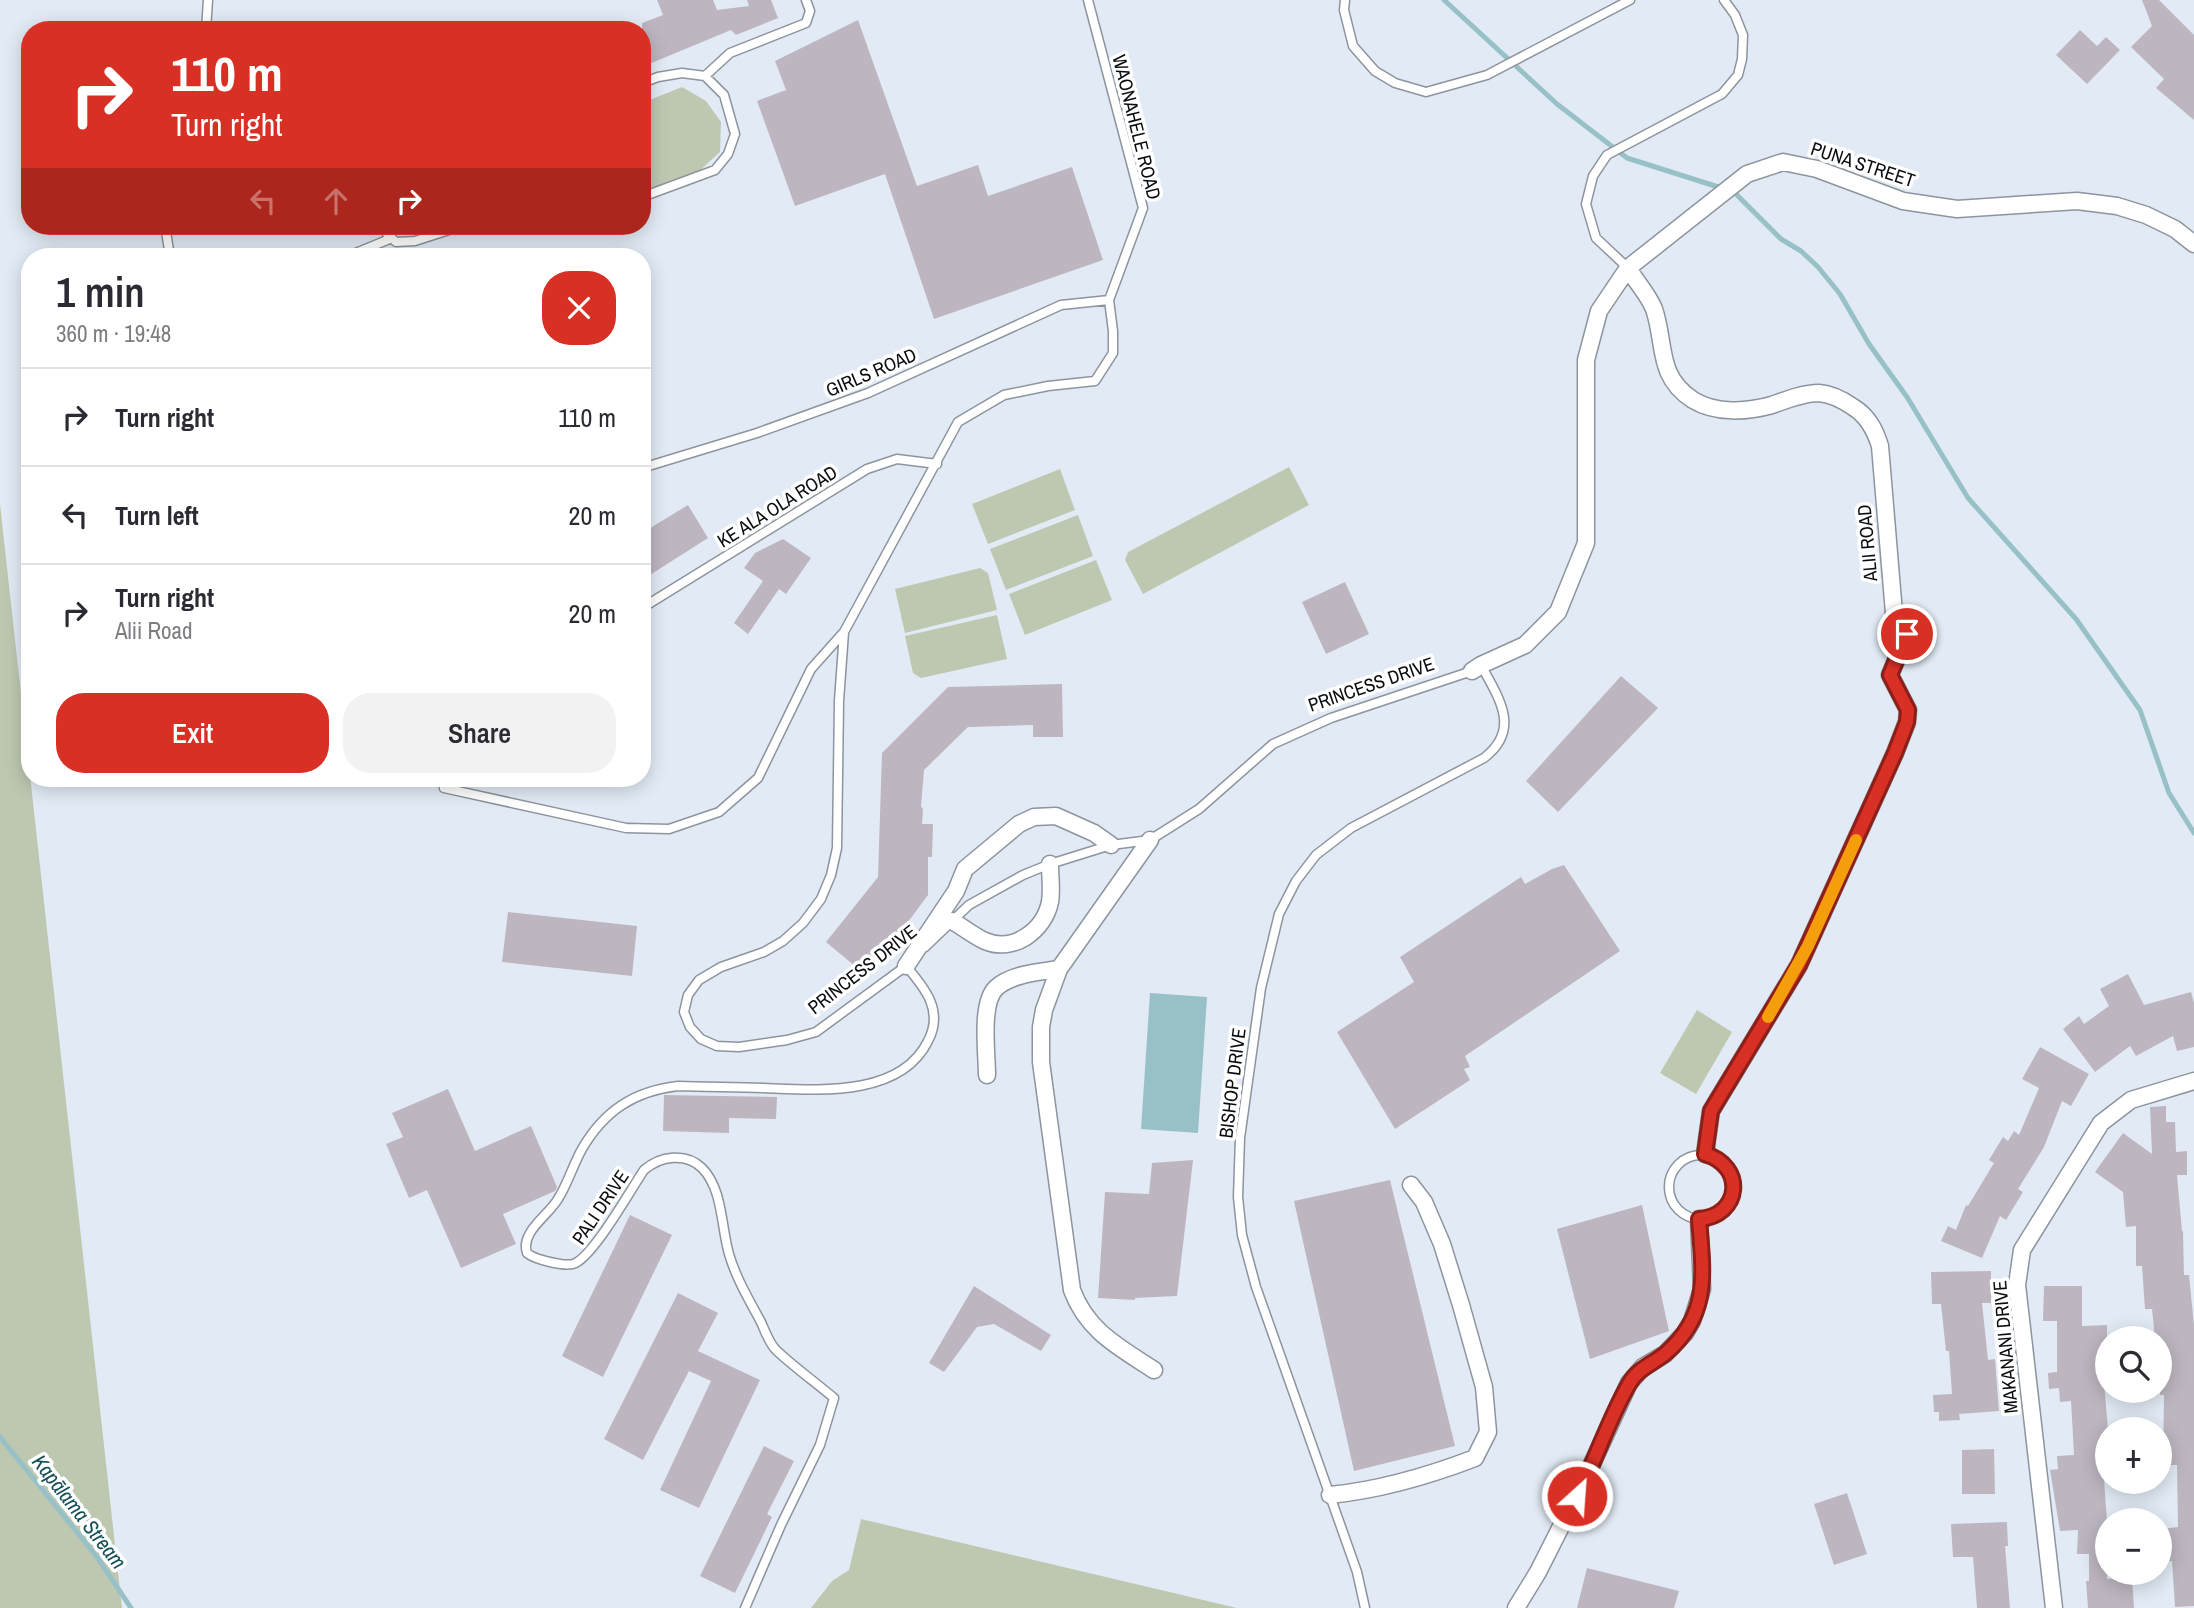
<!DOCTYPE html>
<meta charset="utf-8">
<style>
body{margin:0;font-family:"Archivo Narrow",sans-serif;background:#f2f2f3;color:#2b2b33;height:100vh;display:flex;flex-direction:column;font-size:26px;white-space:nowrap}
*{box-sizing:border-box;margin:0}
p{font-size:23px;color:#7c7c81}
.icon{flex:none;width:38px;height:38px;fill:none;stroke:currentColor;stroke-width:2;stroke-linecap:round;stroke-linejoin:round}
.map{position:relative;flex:1;overflow:hidden}
.details{position:absolute;left:21px;top:248px;width:630px;height:539px;display:flex;flex-direction:column;background:#fff;border-radius:28px;box-shadow:0 4px 18px #0003}
.details>*{flex:none}
.banner{position:absolute;left:21px;top:21px;width:630px;height:214px;border-radius:28px;box-shadow:0 4px 18px #0003;background:#d93025;color:#fff;overflow:hidden}
.controls{position:absolute;left:2095px;top:1326px;display:grid;gap:14px}
.controls a{display:grid;place-items:center;width:77px;height:77px;border-radius:50%;background:#fff;box-shadow:0 4px 18px #0003;font-size:35px}
.pin{position:absolute;display:grid;place-items:center;width:60px;height:60px;color:#fff;margin:-30px;border:4px solid #fff;border-radius:50%;box-shadow:0 2px 7px #0007}
.me{position:absolute;width:77px;margin:-38px;rotate:26deg;stroke-linejoin:round;filter:drop-shadow(0 0 5px #0008)}
.turn{display:flex;align-items:center;gap:24px;height:147px;padding:0 35px;font-size:32px}
.turn .icon{width:91px;height:91px;stroke-width:2.5}
.turn b{display:block;font-size:49px;line-height:60px}
.lanes{display:flex;align-items:center;height:66px;padding:0 35px;background:#0003;justify-content:center;gap:35px;direction:ltr}
.lanes .off{opacity:.35}
.round{display:grid;place-items:center;flex:none;width:74px;height:74px;border-radius:28px;background:#f2f2f3}
.head{display:flex;align-items:center;justify-content:space-between;height:119px;padding:0 35px}
h1{font-size:42px;font-weight:600;line-height:52px}
.primary-button{display:flex;gap:14px;margin-top:auto;padding:14px 35px}
.primary-button a{flex:1;height:80px;border-radius:28px;background:#d93025;color:#fff;font-size:28px;font-weight:600;line-height:80px;text-align:center}
.primary-button a+a{background:#f2f2f3;color:#2b2b33}
ul{padding:0;list-style:none}
li{display:flex;align-items:center;gap:21px;height:98px;padding:0 35px;border-top:2px solid #e1e1e2}
li div{flex:1}
li b{display:block;font-size:26px}
li em{font-style:normal}
.map>svg:first-child{display:block}
.green{fill:#bec8b1}
.water{fill:#98c1c7}
.lines{fill:none;stroke-linecap:round;stroke-linejoin:round}
.stream{stroke:#98c1c7;stroke-width:5}
.building{fill:#bdb6c0}
.service-casing{stroke:#8c949d;stroke-width:11}
.minor-casing{stroke:#8c949d;stroke-width:19}
.service{stroke:#fff;stroke-width:8}
.minor{stroke:#fff;stroke-width:16}
.route-casing{stroke:#8d1f18;stroke-width:18}
.route{stroke:#d93025;stroke-width:12}
.slow{stroke:#f59e0b;stroke-width:12}
.labels{text-anchor:middle;stroke-width:7;stroke-linejoin:round;paint-order:stroke}
.street-label{font-size:19px;fill:#0a0d10;stroke:#fff}
.water-label{font-size:21px;font-style:italic;fill:#155057;stroke:#fff}
</style>
<div class="map">
<svg width="2194" height="1608" viewBox="0 0 2194 1608">
<rect width="100%" height="100%" fill="#e2ebf5"/>
<path class="green" d="M682 87 706 101 721 122 720 152 698 172 642 195V103Z
M1289 467 1309 505 1143 594 1125 560 1128 552Z
M1060 469 1075 510 988 544 972 504Z
M0 504 122 1608H0Z
M1078 515 1093 556 1006 590 990 549Z
M1096 560 1112 600 1025 635 1009 594Z
M980 568 988 573 997 610 905 633 895 589Z
M997 615 1007 659 921 678 913 673 905 636Z
M1697 1010 1732 1032 1696 1094 1660 1073Z
M861 1519 1237 1608H811L832 1581 849 1570Z"/>
<path class="water" d="M1150 993 1207 997 1198 1133 1141 1129Z"/>
<g class="lines">
<path class="stream" d="M1444 0 1557 104 1627 158 1734 192 1781 239 1801 251 1818 267 1840 294 1869 344 1907 397 1968 498 2076 619 2140 710 2169 793 2194 833
M0 1437 97 1557 131 1608"/>
</g>
<path class="building" d="M657 0H713L717 10 749 6 747 0H771L778 18 736 35 731 30 642 67V23L663 15Z
M2142 0H2159L2194 35V120L2156 88 2164 79 2131 47 2152 26Z
M858 20 917 186 978 165 988 196 1072 167 1103 260 934 319 885 174 795 206 757 101 786 90 775 61Z
M2080 30 2097 46 2106 37 2120 50 2087 84 2056 55Z
M688 505 708 538 642 580V533Z
M783 539 811 558 786 594 779 589 748 634 734 623 763 581 744 568 755 553Z
M1345 582 1369 634 1326 654 1302 602Z
M1621 676 1658 708 1558 812 1526 781Z
M1062 684 1063 737H1033V725L968 727 924 770 921 806 923 809 922 824H933L932 857H928V895L899 934 895 931 865 969 859 965 856 967 826 942 878 877 882 753 948 687Z
M1564 865 1620 951 1465 1056 1470 1067 1464 1069 1470 1080 1395 1129 1337 1032 1414 982 1400 957 1521 877 1525 884 1552 869Z
M508 912 637 926 632 976 502 962Z
M2128 974 2144 1005 2191 992 2194 1003V1047L2177 1051 2173 1036 2136 1056 2130 1046 2095 1072 2063 1029 2079 1016 2084 1024 2109 1006 2100 989Z
M2040 1047 2089 1074 2071 1106 2062 1101 2044 1147 2018 1189 2023 1192 2006 1220 2000 1216 1982 1258 1941 1241 1948 1226 1956 1230 1966 1205 1968 1206 1994 1163 1989 1160 2003 1137 2008 1141 2014 1131 2019 1135 2039 1088 2022 1079Z
M448 1089 475 1151 531 1126 557 1187 555 1191 503 1214 516 1244 461 1268 427 1190 409 1198 386 1144 403 1137 392 1113Z
M664 1095 777 1097 776 1119 729 1118V1133L663 1131Z
M2166 1106V1122H2175L2176 1152 2187 1151V1175H2177L2182 1231H2183L2184 1275H2189L2194 1325V1606L2175 1607 2172 1561 2160 1563V1529L2178 1527 2177 1465H2163L2164 1395H2160V1339H2155L2152 1309H2145L2142 1266H2136V1226L2126 1227 2123 1192 2095 1172 2123 1133 2152 1154 2150 1107Z
M1193 1160 1177 1296 1135 1298V1300L1098 1298 1105 1192 1149 1194 1152 1163Z
M1390 1180 1455 1446 1354 1471 1294 1201Z
M1642 1205 1669 1331 1590 1359 1557 1229Z
M630 1215 672 1235 603 1377 562 1356Z
M1991 1271V1303H1982L1988 1360 1995 1359 1999 1411 1959 1414 1960 1420 1939 1421V1412H1934L1933 1395 1952 1394 1949 1351H1946L1941 1304H1932L1931 1272Z
M974 1286 1051 1335 1041 1351 994 1324 977 1327 944 1372 929 1363Z
M2044 1286H2082V1326L2107 1325V1358L2102 1359 2108 1430 2107 1440 2104 1441 2107 1470V1479H2104L2107 1522V1579L2132 1577 2134 1608H2088L2086 1581H2089V1554H2077L2078 1530 2060 1531 2050 1470 2058 1469 2057 1456 2074 1455 2071 1401 2060 1402 2059 1388 2049 1389 2048 1373 2057 1372V1321H2043Z
M678 1293 718 1313 698 1351 760 1380 699 1508 660 1490 711 1381 689 1371 643 1460 604 1439Z
M764 1446 794 1461 767 1514 772 1517 735 1593 700 1576Z
M1994 1449 1995 1494H1962V1450Z
M1847 1493 1867 1554 1834 1565 1814 1504Z
M2007 1522 2008 1546H2005L2010 1608H1977L1973 1557H1953L1951 1524Z
M1587 1568 1679 1591 1674 1608H1577Z"/>
<g class="lines">
<g class="service-casing">
<path id="service" d="M1345 0 1344 10 1353 46 1375 71 1395 83 1426 92 1487 75 1630 0
M206 30 208 0
M705 76 730 53 806 23 810 11 806 0
M642 83 658 77 682 73 705 76 724 95 735 134 728 154 715 170 642 197
M167 226 166 231 170 257
M384 226 387 234 396 242 415 241 449 230 452 226
M542 226H566
M346 257 392 238
M1628 268 1596 238 1586 204 1593 176 1607 155 1722 94 1738 75 1742 59 1743 35 1735 15 1724 0
M642 468 757 433 868 393 1061 305 1109 300
M642 608 867 469 897 459 937 464
M444 788 626 828 669 829 719 812 758 778 811 669 844 632
M925 947 969 905 1023 875 1050 864 1111 845 1150 840 1199 809 1273 744 1331 718 1472 671
M906 966 816 1032 787 1040 739 1047 717 1046 701 1039 690 1027 684 1012 688 995 699 980 721 967 764 952 783 941 803 923 821 899 831 875 837 848 839 701 844 632 958 422 1004 395 1048 386 1095 381 1113 353V331L1109 300 1143 208 1088 0
M1669 1187a32 32 0 1 1 64 0a32 32 0 1 1-64 0Z
M745 1608 781 1525 820 1445 834 1398C815 1382 794 1367 776 1350 769 1343 765 1331 761 1322 749 1300 736 1278 729 1254 721 1227 723 1189 702 1168 686 1152 660 1156 644 1170 631 1189 592 1259 573 1264 565 1266 554 1263 546 1261 539 1259 533 1258 527 1253 520 1232 548 1216 558 1199 568 1183 573 1165 582 1149 604 1111 634 1091 678 1086 706 1087 735 1087 763 1088 816 1090 900 1098 928 1041 944 1011 925 988 906 966
M1365 1608 1357 1572 1256 1287 1242 1235 1238 1197 1240 1138 1261 988 1279 914 1296 881 1316 855 1351 828 1484 758C1522 729 1498 697 1481 665"/>
</g>
<g class="minor-casing">
<path id="minor" d="M1628 268C1636 282 1648 294 1654 309 1666 344 1656 376 1693 400 1716 414 1747 412 1772 405 1786 400 1803 393 1819 393 1831 394 1843 400 1853 407 1868 416 1875 430 1880 446L1894 613 1907 634 1890 675 1908 710 1907 722 1895 753 1799 965 1711 1111 1705 1154
M1472 671 1481 665 1525 645 1558 612 1586 543V360L1599 311 1628 268 1747 174 1783 162 1817 169 1903 201 1957 209 2077 201 2117 206 2146 215 2175 229 2194 244
M1150 840 1059 969 1044 1010 1041 1027V1062L1072 1290C1087 1331 1119 1347 1154 1370
M952 921C963 927 974 936 985 941 1013 953 1044 931 1050 902 1052 890 1050 876 1050 864
M906 966 956 891 965 869 1019 824 1034 817 1056 816 1094 833 1111 845
M987 1075C987 1054 980 1003 996 988 1011 974 1039 972 1059 969
M1330 1495C1380 1490 1428 1476 1475 1458L1488 1432 1484 1387 1461 1305 1442 1244 1424 1202 1411 1185
M1516 1608 1538 1572 1586 1477 1629 1383 1643 1367 1665 1354 1685 1333 1692 1321 1702 1289 1699 1219
M2054 1608 2017 1285 2022 1250 2101 1123 2131 1100 2194 1081"/>
</g>
<use href="#service" class="service"/>
<use href="#minor" class="minor"/>
</g>
<g class="lines">
<g class="route-casing">
<path id="route" d="M1577 1496C1596 1460 1609 1418 1629 1384 1638 1368 1653 1364 1666 1353 1711 1314 1703 1272 1699 1219 1741 1216 1746 1166 1705 1154L1711 1111 1799 965 1895 753 1907 722 1908 710 1890 675 1907 634"/>
</g>
<use href="#route" class="route"/>
<path class="slow" d="M1768 1017 1808 946 1856 840"/>
</g>
<g class="labels">
<g class="street-label">
<text transform="translate(1137 127) rotate(76)" y="7">WAONAHELE ROAD</text>
<text transform="translate(1863 164) rotate(18)" y="7">PUNA STREET</text>
<text transform="translate(871 372) rotate(-23)" y="7">GIRLS ROAD</text>
<text transform="translate(777 506) rotate(-32)" y="7">KE ALA OLA ROAD</text>
<text transform="translate(1867 543) rotate(-95)" y="7">ALII ROAD</text>
<text transform="translate(1371 684) rotate(-19)" y="7">PRINCESS DRIVE</text>
<text transform="translate(862 969) rotate(-38)" y="7">PRINCESS DRIVE</text>
<text transform="translate(1232 1083) rotate(-83)" y="7">BISHOP DRIVE</text>
<text transform="translate(600 1207) rotate(-56)" y="7">PALI DRIVE</text>
<text transform="translate(2005 1347) rotate(-95)" y="7">MAKANANI DRIVE</text>
</g>
<g class="water-label">
<text transform="translate(79 1512) rotate(52)" y="7">Kapālama Stream</text>
</g>
</g>
</svg>
<div class="controls">
<a><svg class="icon" aria-label="search" viewBox="0 0 24 24"><circle cx="10" cy="10" r="6"/><path d="M15 15l6 6"/></svg></a>
<a>+</a>
<a>−</a>
</div>
<div class="pin" style="left:1907px;top:634px;background:#d93025"><svg class="icon" aria-label="arrive" viewBox="0 0 24 24"><path d="M6 21V4h12l-3 4 3 4H6"/></svg></div>
<svg class="me" style="left:1577px;top:1496px" viewBox="-20 -20 40 40"><circle r="17" fill="#d93025" stroke="#fff" stroke-width="3"/><path d="M0-11L8 9 0 5-8 9z" fill="#fff"/></svg>
<div class="banner">
<div class="turn"><svg class="icon" aria-label="right" viewBox="0 0 24 24"><path d="M7 20v-9h11M14 6l5 5-5 5"/></svg><div><b>110 m</b>Turn right</div></div>
<div class="lanes"><svg class="icon off" aria-label="left" viewBox="0 0 24 24"><path d="M17 20v-9H6M10 6l-5 5 5 5"/></svg><svg class="icon off" aria-label="ahead" viewBox="0 0 24 24"><path d="M12 20V5M6 11l6-6 6 6"/></svg><svg class="icon" aria-label="right" viewBox="0 0 24 24"><path d="M7 20v-9h11M14 6l5 5-5 5"/></svg></div>
</div>
<section class="details">
<div class="head"><div><h1>1 min</h1><p>360 m · 19:48</p></div><a class="round" style="background:#d93025;color:#fff"><svg class="icon" aria-label="close" viewBox="0 0 24 24"><path d="M6 6l12 12M18 6L6 18"/></svg></a></div>
<ul>
<li><svg class="icon" aria-label="right" viewBox="0 0 24 24"><path d="M7 20v-9h11M14 6l5 5-5 5"/></svg><div><b>Turn right</b></div><em>110 m</em></li>
<li><svg class="icon" aria-label="left" viewBox="0 0 24 24"><path d="M17 20v-9H6M10 6l-5 5 5 5"/></svg><div><b>Turn left</b></div><em>20 m</em></li>
<li><svg class="icon" aria-label="right" viewBox="0 0 24 24"><path d="M7 20v-9h11M14 6l5 5-5 5"/></svg><div><b>Turn right</b><p>Alii Road</p></div><em>20 m</em></li>
</ul>
<div class="primary-button"><a>Exit</a><a>Share</a></div>
</section>
</div>
